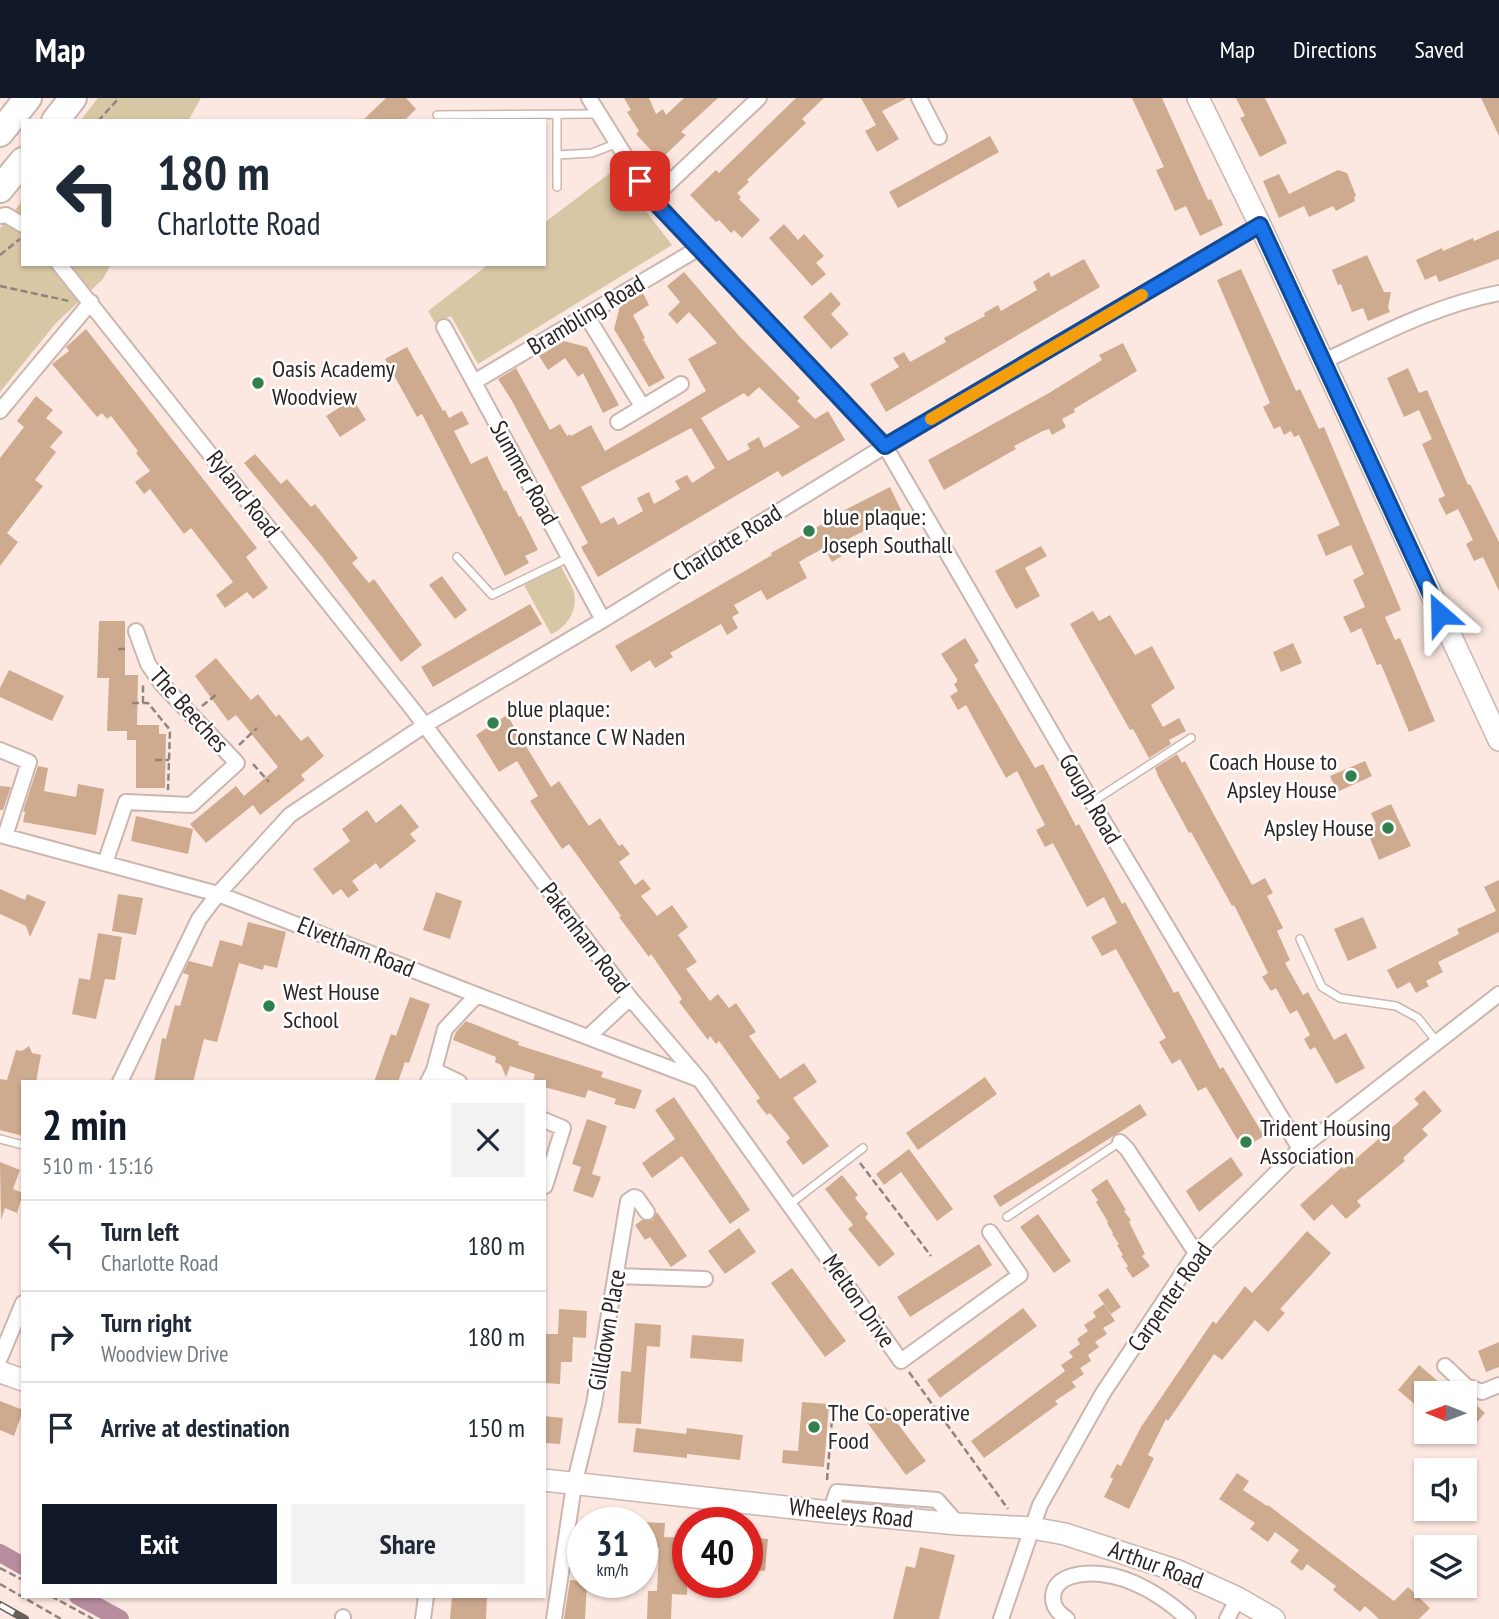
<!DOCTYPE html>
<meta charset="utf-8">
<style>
body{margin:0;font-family:"PT Sans Narrow",sans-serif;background:#f2f2f3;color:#1f2937;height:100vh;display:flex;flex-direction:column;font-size:26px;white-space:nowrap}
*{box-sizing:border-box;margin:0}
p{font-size:23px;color:#747a83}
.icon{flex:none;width:38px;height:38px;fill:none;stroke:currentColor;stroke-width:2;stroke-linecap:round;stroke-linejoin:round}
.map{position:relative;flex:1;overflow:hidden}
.drawer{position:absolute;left:21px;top:982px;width:525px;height:518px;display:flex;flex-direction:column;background:#fff;border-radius:0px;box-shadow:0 2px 5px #0004}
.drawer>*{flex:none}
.hud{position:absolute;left:21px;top:21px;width:525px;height:147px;border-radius:0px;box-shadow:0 2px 5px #0004;background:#fff;color:#1f2937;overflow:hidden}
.needle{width:46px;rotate:271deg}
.buttons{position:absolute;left:1414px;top:1283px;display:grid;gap:14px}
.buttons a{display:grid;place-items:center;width:63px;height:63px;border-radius:0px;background:#fff;box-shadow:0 2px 5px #0004;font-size:35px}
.speed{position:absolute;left:567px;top:1409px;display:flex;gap:14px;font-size:35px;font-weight:700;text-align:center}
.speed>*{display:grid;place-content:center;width:91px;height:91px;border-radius:50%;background:#fff;box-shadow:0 2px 5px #0004;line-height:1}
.speed small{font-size:18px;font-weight:400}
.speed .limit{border:10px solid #d22;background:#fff;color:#111}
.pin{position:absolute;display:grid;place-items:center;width:60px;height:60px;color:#fff;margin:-30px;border-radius:14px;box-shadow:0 4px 10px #0006}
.me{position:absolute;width:77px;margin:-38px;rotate:335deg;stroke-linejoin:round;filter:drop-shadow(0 0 5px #0008)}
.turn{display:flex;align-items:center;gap:24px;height:147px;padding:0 21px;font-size:32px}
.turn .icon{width:91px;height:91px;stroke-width:2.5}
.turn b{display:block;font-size:49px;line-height:60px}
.round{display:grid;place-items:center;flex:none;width:74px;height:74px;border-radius:0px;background:#f2f2f3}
.overview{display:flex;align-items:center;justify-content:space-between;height:119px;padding:0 21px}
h1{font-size:42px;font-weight:700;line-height:52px;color:#111827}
.primary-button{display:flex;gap:14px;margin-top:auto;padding:14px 21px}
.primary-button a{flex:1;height:80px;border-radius:0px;background:#111827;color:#fff;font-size:28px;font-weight:700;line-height:80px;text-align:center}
.primary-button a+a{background:#f2f2f3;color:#1f2937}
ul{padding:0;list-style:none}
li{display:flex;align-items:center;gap:21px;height:91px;padding:0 21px;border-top:2px solid #e0e1e3}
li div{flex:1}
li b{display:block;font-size:26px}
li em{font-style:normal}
header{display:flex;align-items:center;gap:42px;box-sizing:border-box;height:98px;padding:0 35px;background:#111827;color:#fff}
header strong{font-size:33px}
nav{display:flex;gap:38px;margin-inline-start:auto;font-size:24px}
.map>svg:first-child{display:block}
.green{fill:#d8c7a5}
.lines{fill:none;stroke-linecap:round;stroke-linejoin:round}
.canal{stroke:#b88d9e;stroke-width:18}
.building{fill:#ceab8e;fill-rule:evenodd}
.lane-casing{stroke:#cab6af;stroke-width:10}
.street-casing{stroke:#cab6af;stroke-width:18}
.secondary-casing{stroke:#cab6af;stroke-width:24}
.highway-casing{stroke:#cab6af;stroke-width:30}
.path{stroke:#91837e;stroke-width:2.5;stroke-dasharray:7 3.5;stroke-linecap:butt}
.lane{stroke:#fff;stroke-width:7}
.street{stroke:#fff;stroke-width:14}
.secondary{stroke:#fff;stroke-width:21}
.highway{stroke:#fff;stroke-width:26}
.rail-casing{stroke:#695d5a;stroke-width:8}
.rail{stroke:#fff;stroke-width:5;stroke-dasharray:16;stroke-linecap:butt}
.route-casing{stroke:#114b97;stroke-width:18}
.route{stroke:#1a73e8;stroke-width:12}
.slow{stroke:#f59e0b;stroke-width:12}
.poi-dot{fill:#33804f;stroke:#fff;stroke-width:2.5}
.labels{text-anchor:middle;stroke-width:5;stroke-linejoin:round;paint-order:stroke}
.street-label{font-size:24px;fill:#2c2422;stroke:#fff}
.poi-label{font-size:24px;fill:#2c2422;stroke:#fff;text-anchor:start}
</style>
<header>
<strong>Map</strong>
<nav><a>Map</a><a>Directions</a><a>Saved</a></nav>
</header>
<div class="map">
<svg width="1499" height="1521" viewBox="0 0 1499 1521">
<rect width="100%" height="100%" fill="#fde8e1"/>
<path class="green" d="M98 0H201L188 23H80Z
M614 72 672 147 478 266 451 218 435 225 428 213 489 166H544V125Z
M23 102V166H111L103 181 56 225 0 294V130Z
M561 468C565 477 571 486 574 494 578 512 567 530 551 536L524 487Z"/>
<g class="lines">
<path class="canal" d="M0 1455 23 1468
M78 1498 120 1521"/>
</g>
<path class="building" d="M386 0H406L416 11 404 23H362Z
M624 0H649L656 16 663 11 666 17 684 0H718L681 34 686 37 660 62 636 36 639 33 627 14 631 12Z
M796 0H824L802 21 806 25 747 82 749 84 737 95 741 99 739 101 760 122 742 140 734 132 731 135 719 122 716 124 690 97 716 72 719 75Z
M861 0H907L882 13 899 41 877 54 865 33 876 27Z
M1132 0H1162L1208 102 1211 101 1223 127 1200 138 1186 108 1175 113 1156 72 1164 69Z
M1236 0H1265L1287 45 1260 59 1240 20 1245 18Z
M1481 0H1499V38Z
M990 38 999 54 898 110 889 94Z
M1338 72 1347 75 1356 98 1354 99 1355 103 1336 113 1333 108 1309 119 1304 108 1279 120 1263 83 1279 76 1289 96Z
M784 126 798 142 804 136 824 158 816 165 826 176 812 188 769 140Z
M1499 132V161L1439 184 1436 177 1425 182 1416 162 1442 150 1443 153 1473 140 1474 143Z
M1367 157 1384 194H1391L1388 209 1390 214 1368 223 1363 210 1352 214 1341 186 1338 187 1332 172Z
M1084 161 1100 189 886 314 870 286 899 269 893 260 904 254 910 264 946 244 944 240 985 218 984 215 998 207 1001 213 1037 192 1033 184 1049 174 1051 179Z
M1241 171 1296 293 1300 291 1319 331 1324 329 1401 512 1385 519 1395 542 1400 540 1435 623 1409 634 1381 566 1377 567 1361 530 1351 535 1343 519 1365 509 1353 482 1364 476 1351 447 1326 458 1317 437 1340 427 1299 337 1294 339 1291 333 1284 337 1280 328 1274 331 1263 309 1270 305 1217 182Z
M684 174 740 239 800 300 797 303 815 321 828 313 845 342 782 379 778 373 598 479 581 449 588 445 512 303 498 281 516 270 550 332 560 326 567 338 570 336 571 338 591 327 605 353 638 334 706 293 688 261 717 245 689 214 677 226 668 216 680 204 667 188ZM759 289 800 329 764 350 759 339 747 346 750 351 728 363 701 320 744 295 748 299ZM691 330 715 370 692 385 687 377 675 383 680 391 654 406 649 394 637 400 643 413 618 427 614 419 601 426 581 389Z
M831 194 841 206 831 216 849 236 831 251 803 219Z
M643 195 649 207 633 217 645 240 643 241 665 280 649 289 614 231 620 208Z
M86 231 257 450 246 459 268 490 253 501 247 494 225 510 216 497 233 484 191 430 184 436 150 391 144 396 135 384 150 373 136 355 138 353 111 318 107 321 102 315 97 319 52 266 69 253 66 249Z
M564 243 587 249 619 307 603 315 583 275 578 279 565 260 548 272 539 258Z
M1123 245 1137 273 1074 311 1075 314 1062 321 1066 329 1052 337 1049 331 1043 333 1014 348 1016 351 944 392 928 362 1049 295 1102 262 1099 257Z
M407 249 443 313 445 312 449 320 462 313 469 326 454 333 471 366 487 358 504 393 506 392 519 419 521 418 538 452 525 458 529 465 505 478 422 316 417 319 385 261Z
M1408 270 1419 295 1427 292 1468 387 1470 386 1499 444V493L1483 459 1474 463 1466 446 1473 442 1458 411 1446 417 1438 401 1445 398 1422 346 1432 341 1419 312 1404 319 1387 280Z
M36 298 53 312 46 320 63 334 50 349 56 354 35 382 43 388 7 435 18 444 0 468V360L24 329 17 323Z
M353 301 366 322 340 339 326 318Z
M255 356 281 386 287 381 311 409 315 406 358 460 352 465 369 485 374 481 422 547 401 564 322 459 244 365Z
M890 389 902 414 836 447 842 458 832 464 824 450 809 458 799 464 807 480 767 502 761 492 734 507 739 515 732 519 738 530 727 537 721 526 670 555 673 559 655 570 650 562 631 574 615 548 772 457 771 455 842 415 841 414Z
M1041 448 1047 458 1025 470 1040 498 1016 511 995 473Z
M442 478 467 512 455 521 429 487Z
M530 506 542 526 433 589 421 569Z
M1093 513 1099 523 1110 517 1135 557 1152 548 1175 590 1151 607 1163 629 1179 620 1186 633 1169 642 1171 646 1149 660 1133 631 1130 632 1070 526Z
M99 523H125V577H138L137 627H159V636H166L165 690H136V642H127V633H107L109 580H97Z
M965 540 979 563 974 567 1035 670 1043 666 1076 728 1079 726 1122 806 1125 804 1174 895 1178 893 1220 971 1223 969 1264 1038 1243 1051 1206 989 1198 993 1180 961 1172 966 1159 944 1166 940 1116 851 1102 858 1091 839 1117 825 1104 799 1087 809 1053 745 1045 749 1036 732 1045 727 1017 673 1006 680 966 607 958 612 950 598 958 593 954 586 957 584V581L941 556Z
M1293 545 1302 565 1281 574 1273 554Z
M216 560 251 602 258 596 276 619 279 616 301 643 308 638 324 658 301 677 305 682 260 717 253 707 206 745 190 726 236 688 244 698 278 669 236 617 228 623 195 578Z
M9 572 64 598 52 623 0 599V590Z
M507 617 551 689 559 683 589 728 600 720 619 748 622 746 630 756 619 764 635 787 643 781 651 791 641 798 657 818 672 807 688 829 678 837 697 864 686 871 710 903 718 896 729 910 736 905 756 934 749 938 780 981 804 965 817 984 793 1000 829 1048 803 1067 786 1044 790 1040 770 1015 767 1017 756 1003 760 1000 719 943 716 946 710 938 708 942 679 904 682 901 651 856 649 859 619 819 621 818 569 746 562 751 530 703 538 698 517 663 499 674 476 637Z
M1177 656 1182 665 1185 663 1252 787 1265 780 1273 795 1267 798 1283 830 1277 833 1290 862 1285 865 1303 897 1308 894 1334 942 1346 935 1365 970 1336 986 1315 949 1310 952 1304 941 1310 937 1297 912 1290 916 1276 890 1271 893 1262 879 1268 875 1234 807 1232 808 1191 734 1189 735 1158 678 1155 670Z
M1365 663 1372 678 1337 694 1330 678Z
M38 668 48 670 44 693 76 699 78 686 104 691 96 737 23 724 25 714 23 713Z
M0 688 11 689 3 712H0Z
M401 706 419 729 410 736 416 743 380 771 376 765 352 783 359 792 348 800 341 791 333 797 313 771 350 743 342 731 367 712 376 725Z
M1391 706 1411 748 1379 762 1366 731 1376 726 1371 715Z
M136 718 193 731 188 756 131 743Z
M1499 782V834L1438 864 1443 874 1426 883 1429 888 1416 895 1410 884 1397 891 1387 872 1459 836 1457 831 1496 813 1484 789Z
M0 791 25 802 27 796 46 804 30 839 26 828 0 816Z
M436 794 462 803 450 841 423 832Z
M118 796 143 800 136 837 112 833Z
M1363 819 1377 850 1348 863 1334 831Z
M248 824 286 834 277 870 264 867 263 872 239 865 217 944 204 941 193 984H154L162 940 166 941 175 907 180 908 189 877 183 875 189 863 212 869 220 842 242 848Z
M98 835 122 839 115 882 105 881 96 921 72 916 79 880 90 882Z
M410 899 430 906 409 965 405 964 398 984H374L391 936 396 938Z
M466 923 519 944 518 947 603 974 601 979 642 992 635 1011 614 1006 616 1001 588 992 585 1000 544 989V984H533L535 976 510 968 506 979 501 967 495 964 496 959 453 942 456 934Z
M29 948 32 955 41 957 36 984H23V1038L0 1032V981L7 982 16 952 22 953Z
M985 979 997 996 918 1052 906 1035Z
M1424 992 1442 1013 1422 1031 1428 1037 1403 1060 1405 1063 1357 1103 1361 1108 1346 1121 1332 1106 1314 1123 1300 1107 1342 1069 1344 1071 1419 1006 1414 1001Z
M674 999 750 1112 730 1126 682 1058 652 1080 642 1065 675 1041 655 1012Z
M1140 1006 1147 1017 1000 1109 993 1098Z
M587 1021 607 1028 592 1076 601 1079 593 1100 573 1093 581 1069 572 1066Z
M909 1051 953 1111 937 1123 901 1074 884 1087 876 1076Z
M1231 1059 1243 1077 1199 1114 1186 1093Z
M0 1064 20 1072 13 1091 23 1095 17 1115 5 1110 1 1122Z
M842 1077 858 1097 855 1100 868 1116 865 1119 895 1156 879 1169 848 1131 853 1127 825 1091Z
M1107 1081 1126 1112 1124 1113 1131 1122 1129 1124 1145 1156 1142 1158 1150 1168 1133 1180 1126 1170 1128 1168 1121 1158 1123 1157 1117 1147 1119 1146 1112 1136 1113 1135 1107 1125 1108 1124 1096 1104 1098 1102 1091 1092Z
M657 1114 687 1158 671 1169 650 1139 645 1142 635 1127 642 1122H652Z
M1038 1116 1071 1163 1054 1175 1020 1129Z
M739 1130 756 1154 725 1176 708 1153Z
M1307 1133 1331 1155 1280 1211 1285 1215 1268 1234 1255 1222 1222 1262 1214 1256 1168 1323 1166 1321 1148 1357 1154 1360 1129 1411 1104 1399 1113 1381 1110 1379 1117 1366 1121 1368 1141 1329 1213 1223 1216 1226 1245 1188 1252 1195Z
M979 1146 992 1167 910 1219 897 1199Z
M792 1170 846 1243 825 1259 771 1185Z
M1108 1190 1121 1209 1111 1216 1098 1197Z
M1104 1206 1115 1223 1103 1230 1107 1236 1095 1244 1099 1249 1088 1257 1091 1263 1080 1270 1084 1276 1072 1284 1076 1289 1055 1303 1058 1306 984 1360 971 1343 1065 1273 1061 1267 1073 1259 1069 1254 1080 1246 1077 1241 1088 1233 1084 1227 1096 1219 1093 1214Z
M1023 1210 1037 1228 940 1300 927 1282Z
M559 1211 587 1213 586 1240 573 1239 572 1264H561L560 1286 544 1285 546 1236H558Z
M635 1225 661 1227 660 1249 647 1248 641 1326 618 1325 621 1273 631 1274Z
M692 1237 744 1241 742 1264 690 1260Z
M1499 1244V1269L1486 1274 1478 1253Z
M1419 1267 1452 1295H1426V1316L1398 1292Z
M0 1303 23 1312 14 1338 0 1332Z
M1465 1303 1471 1309 1474 1305 1485 1315 1465 1338Z
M802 1304 829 1306 824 1369 782 1365 783 1352 798 1353Z
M885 1309 926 1363 906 1377 866 1323Z
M544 1318 563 1320 560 1346 544 1345Z
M636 1330 686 1336 687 1330 743 1337 740 1362 687 1356V1360L633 1354Z
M1237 1375 1249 1383 1243 1392 1267 1408 1268 1407 1394 1503 1408 1489 1430 1510 1419 1521H1379L1365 1508 1360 1514 1333 1492 1336 1488 1307 1466 1302 1473 1290 1464 1299 1452 1275 1434 1268 1444 1250 1431 1255 1425 1219 1401Z
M642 1424 665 1425 664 1439 688 1440 687 1497 672 1496 671 1521H647L648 1493H657L659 1450H642Z
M747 1439 768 1441 765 1473 747 1471Z
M920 1449 955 1457 939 1521H893L906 1468 915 1470Z
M570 1482 587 1484 585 1521H564Z
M452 1498H487L486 1521H450Z"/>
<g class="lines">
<g class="lane-casing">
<path id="lane" d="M557 16V57L592 55 615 46
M437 17 597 16
M557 89V57
M457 459 492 497 570 459
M1092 704 1191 640
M1300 841 1322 889 1340 900 1396 908 1418 920 1437 944
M0 1041 23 1047
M790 1106 863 1050
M1007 1119 1120 1044"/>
</g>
<g class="street-casing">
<path id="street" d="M589 0 652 101 885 348 1092 704 1300 1051
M919 0 939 39
M652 101 759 0
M0 118 6 117 23 127
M59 166 414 613 630 900 700 982 901 1263 1020 1177 990 1134
M586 217 642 308
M444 229 603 522
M1322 264C1380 237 1436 207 1499 195
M474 284 699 150
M0 313 91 204
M618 324 681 286
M0 652 29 664 5 738
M0 737 218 796 477 897 698 981
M105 765 126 704 191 707 237 665 161 585 148 566 136 533
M588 939 630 900
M434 972 459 984
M120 984 199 821 218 796 290 717 425 627 603 522 885 348 1260 127
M428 984 434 972 445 931 477 897
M544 1022 563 1030 545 1088
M1120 1044 1127 1051 1196 1155
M616 1178 705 1181
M0 1260 23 1205
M1445 1268 1466 1288 1482 1294 1499 1287
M830 1414 837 1394 937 1402 958 1426
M343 1519V1521
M423 1521 426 1498
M554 1521 574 1387 594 1306 628 1103 634 1099 637 1100 647 1114
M1001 1521 1040 1407 1103 1295 1196 1155 1300 1051 1499 896
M1067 1521C1059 1515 1053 1510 1053 1499 1054 1477 1083 1474 1101 1476 1133 1479 1165 1500 1188 1521
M1227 1521 1238 1500"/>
</g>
<g class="secondary-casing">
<path id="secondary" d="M1198 0 1260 127 1499 642
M0 1274 23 1282
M544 1382 830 1414 958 1426 1032 1430 1065 1436 1178 1473 1238 1500 1274 1521"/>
</g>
<g class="highway-casing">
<path id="highway" d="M55 23 73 0
M0 35 28 0
M0 91 23 63"/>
</g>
<path class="path" d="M98 23 119 0
M0 157 20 141
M0 188 69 203
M118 551H125
M132 605H148L170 632 168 692
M143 605V587
M202 608 217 596
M239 647 257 630
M155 662H169
M253 666 269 684
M860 1065 931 1158
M909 1274 1008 1411
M827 1382 832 1321
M0 1470 23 1482
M0 1486 61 1521
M51 1498 93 1521"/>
<use href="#lane" class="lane"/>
<use href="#street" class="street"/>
<use href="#secondary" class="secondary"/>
<use href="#highway" class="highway"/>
<g class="rail-casing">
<path id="rail" d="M0 1507 25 1521"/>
</g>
<use href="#rail" class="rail"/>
</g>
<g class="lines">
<g class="route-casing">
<path id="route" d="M640 83 652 101 885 348 1260 127 1440 516"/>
</g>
<use href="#route" class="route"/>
<path class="slow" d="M931 321 1142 197"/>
</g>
<g class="poi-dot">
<circle cx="258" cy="285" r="7"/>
<circle cx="809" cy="433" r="7"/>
<circle cx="493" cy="625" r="7"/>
<circle cx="1351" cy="678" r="7"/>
<circle cx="1388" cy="730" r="7"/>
<circle cx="269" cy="908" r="7"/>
<circle cx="1246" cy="1044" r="7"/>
<circle cx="814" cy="1329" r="7"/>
</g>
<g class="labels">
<g class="street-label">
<text transform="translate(586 217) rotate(-31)" y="8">Brambling Road</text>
<text transform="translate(524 375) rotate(61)" y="8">Summer Road</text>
<text transform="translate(243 396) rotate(52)" y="8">Ryland Road</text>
<text transform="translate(727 445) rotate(-32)" y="8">Charlotte Road</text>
<text transform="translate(189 612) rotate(48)" y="8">The Beeches</text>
<text transform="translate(1090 701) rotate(60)" y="8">Gough Road</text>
<text transform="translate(585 840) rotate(53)" y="8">Pakenham Road</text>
<text transform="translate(356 849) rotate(22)" y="8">Elvetham Road</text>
<text transform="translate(1170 1199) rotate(-55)" y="8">Carpenter Road</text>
<text transform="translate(859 1203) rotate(55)" y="8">Melton Drive</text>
<text transform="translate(607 1232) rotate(-80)" y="8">Gilldown Place</text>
<text transform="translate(851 1415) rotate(6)" y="8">Wheeleys Road</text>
<text transform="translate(1156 1467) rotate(20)" y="8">Arthur Road</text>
</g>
<g class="poi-label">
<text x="272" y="279">Oasis Academy<tspan x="272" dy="28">Woodview</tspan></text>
<text x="823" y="427">blue plaque:<tspan x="823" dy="28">Joseph Southall</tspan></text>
<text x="507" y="619">blue plaque:<tspan x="507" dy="28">Constance C W Naden</tspan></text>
<text x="1337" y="672" text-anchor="end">Coach House to<tspan x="1337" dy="28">Apsley House</tspan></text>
<text x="1374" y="738" text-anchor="end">Apsley House</text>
<text x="283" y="902">West House<tspan x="283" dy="28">School</tspan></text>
<text x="1260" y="1038">Trident Housing<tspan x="1260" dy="28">Association</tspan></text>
<text x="828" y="1323">The Co-operative<tspan x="828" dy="28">Food</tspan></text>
</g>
</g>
</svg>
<div class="buttons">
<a><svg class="needle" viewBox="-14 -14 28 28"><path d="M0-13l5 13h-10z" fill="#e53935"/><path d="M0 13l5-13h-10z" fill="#747a83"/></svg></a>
<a><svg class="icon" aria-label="sound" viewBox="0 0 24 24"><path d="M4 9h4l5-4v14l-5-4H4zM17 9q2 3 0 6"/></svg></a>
<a><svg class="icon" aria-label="layers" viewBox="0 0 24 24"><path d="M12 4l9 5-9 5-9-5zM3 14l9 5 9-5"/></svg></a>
</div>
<div class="speed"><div>31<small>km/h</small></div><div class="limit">40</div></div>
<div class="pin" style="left:640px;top:83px;background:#d93025"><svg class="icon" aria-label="arrive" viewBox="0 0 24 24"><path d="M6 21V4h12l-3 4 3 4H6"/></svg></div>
<svg class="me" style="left:1440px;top:516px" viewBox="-20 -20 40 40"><path d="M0-17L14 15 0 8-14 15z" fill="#1a73e8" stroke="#fff" stroke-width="4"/></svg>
<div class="hud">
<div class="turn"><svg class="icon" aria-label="left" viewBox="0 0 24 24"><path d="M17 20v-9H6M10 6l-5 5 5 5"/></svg><div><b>180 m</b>Charlotte Road</div></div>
</div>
<section class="drawer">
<div class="overview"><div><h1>2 min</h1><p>510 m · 15:16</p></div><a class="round"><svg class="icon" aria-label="close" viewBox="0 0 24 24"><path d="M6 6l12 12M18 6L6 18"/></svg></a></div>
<ul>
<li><svg class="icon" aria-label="left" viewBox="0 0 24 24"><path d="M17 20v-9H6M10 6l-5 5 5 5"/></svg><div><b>Turn left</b><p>Charlotte Road</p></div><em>180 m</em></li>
<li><svg class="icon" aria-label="right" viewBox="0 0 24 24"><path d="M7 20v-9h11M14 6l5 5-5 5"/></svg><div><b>Turn right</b><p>Woodview Drive</p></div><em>180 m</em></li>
<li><svg class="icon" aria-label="arrive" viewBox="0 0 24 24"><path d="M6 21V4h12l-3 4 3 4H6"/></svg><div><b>Arrive at destination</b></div><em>150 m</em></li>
</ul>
<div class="primary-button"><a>Exit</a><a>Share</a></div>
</section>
</div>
